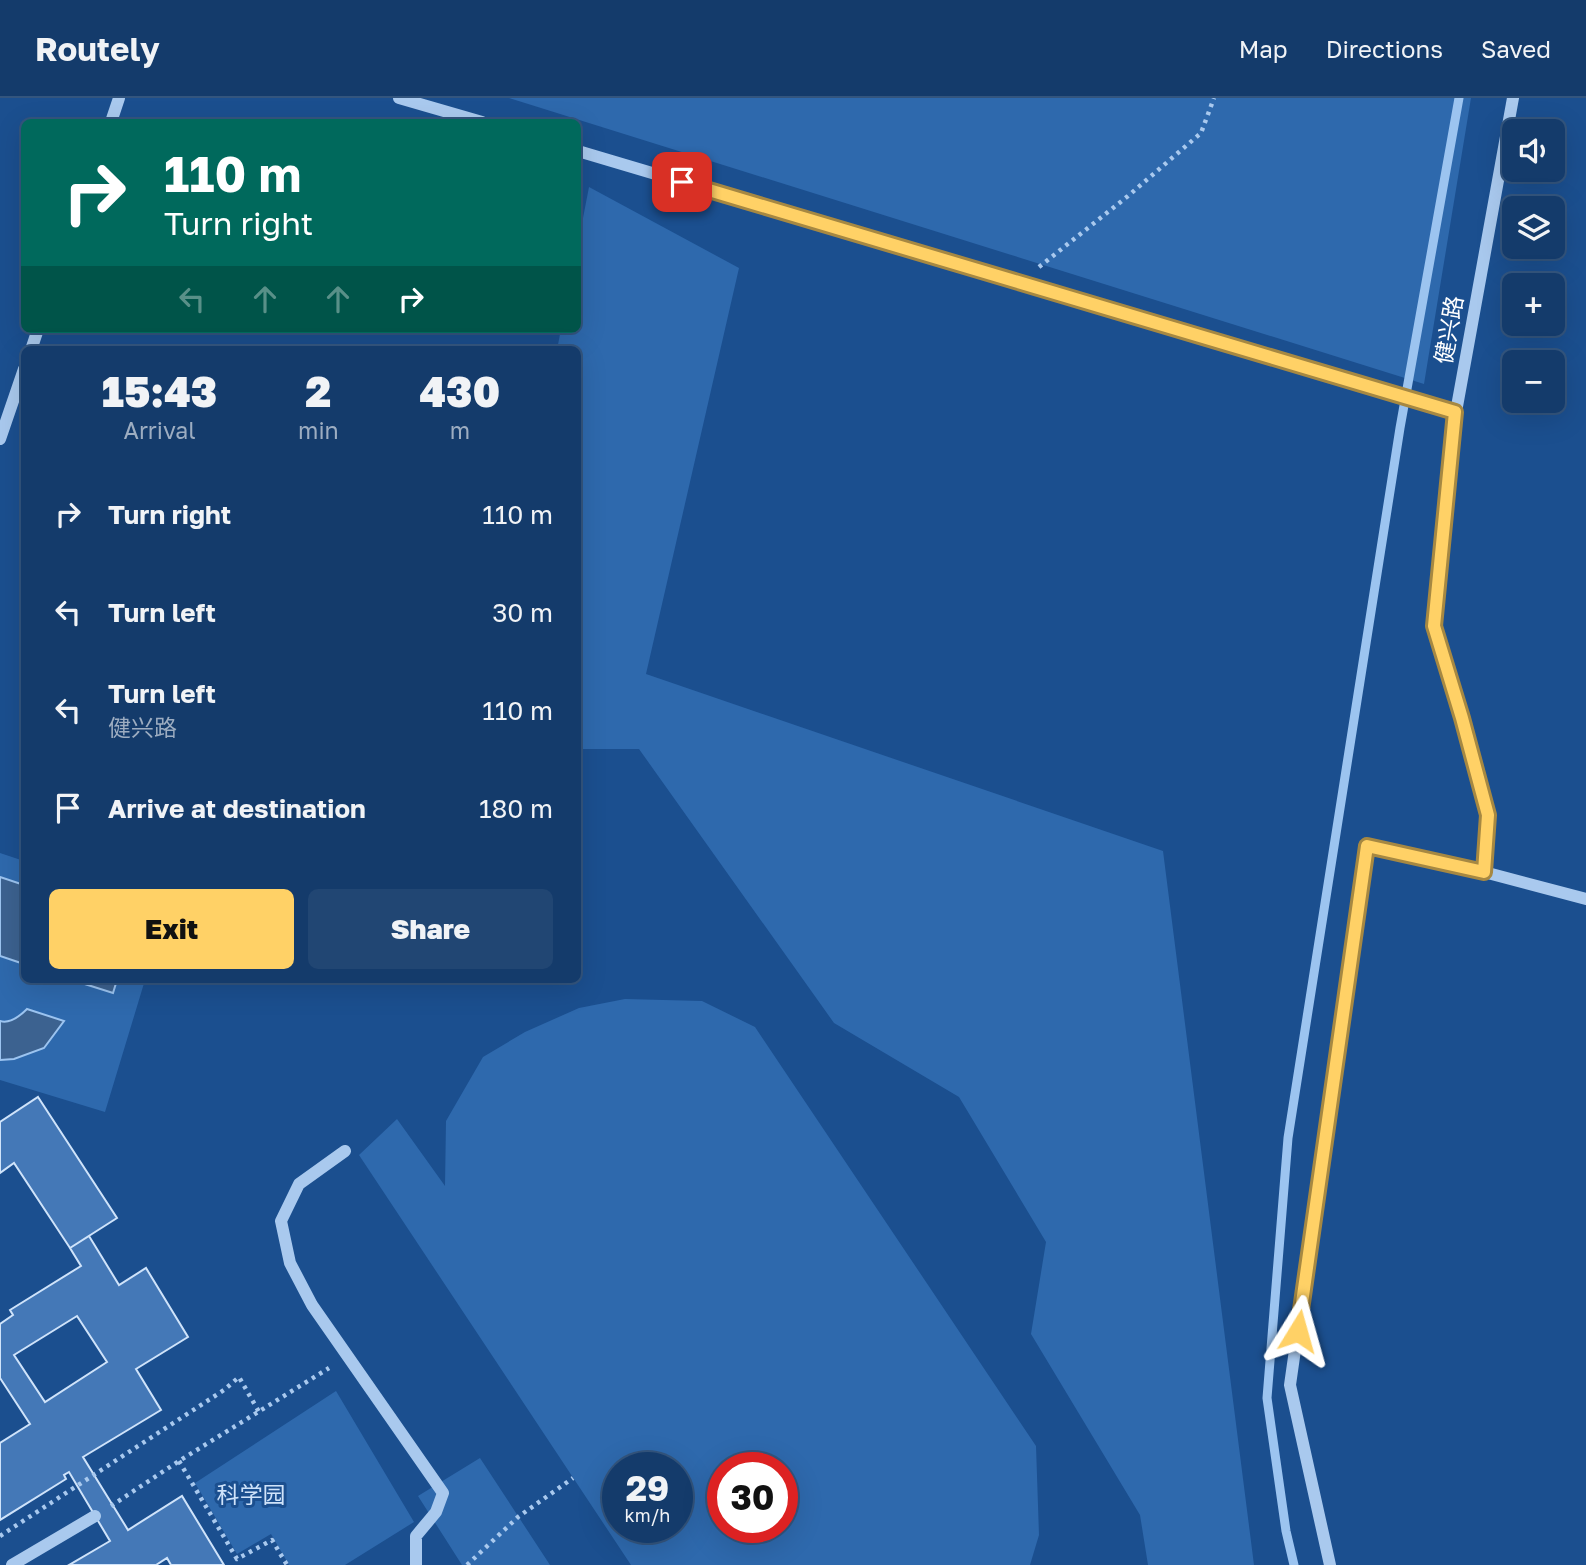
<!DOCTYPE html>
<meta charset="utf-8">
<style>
body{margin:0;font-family:"Golos Text","Noto Sans SC",sans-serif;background:#214673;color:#f1f3f6;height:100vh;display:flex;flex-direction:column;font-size:26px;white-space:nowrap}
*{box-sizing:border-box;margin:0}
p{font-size:23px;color:#9dadc1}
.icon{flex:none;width:38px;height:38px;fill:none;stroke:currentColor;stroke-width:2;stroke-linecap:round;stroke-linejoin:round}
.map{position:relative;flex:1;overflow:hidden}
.details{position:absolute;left:21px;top:248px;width:560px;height:637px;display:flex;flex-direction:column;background:#143b6b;border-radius:10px;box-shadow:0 7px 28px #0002,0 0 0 2px #33557e}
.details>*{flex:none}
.guide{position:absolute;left:21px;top:21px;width:560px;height:214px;border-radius:10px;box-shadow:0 7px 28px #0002,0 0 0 2px #33557e;background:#00695c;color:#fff;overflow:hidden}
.buttons{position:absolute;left:1502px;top:21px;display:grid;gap:14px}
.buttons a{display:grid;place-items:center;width:63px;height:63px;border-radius:10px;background:#143b6b;box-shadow:0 7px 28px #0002,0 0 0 2px #33557e;font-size:35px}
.speed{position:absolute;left:602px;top:1354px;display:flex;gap:14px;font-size:35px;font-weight:700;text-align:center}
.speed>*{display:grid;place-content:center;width:91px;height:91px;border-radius:50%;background:#143b6b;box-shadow:0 7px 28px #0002,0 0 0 2px #33557e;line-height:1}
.speed small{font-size:18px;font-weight:400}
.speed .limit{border:10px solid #d22;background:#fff;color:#111}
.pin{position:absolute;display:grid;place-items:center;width:60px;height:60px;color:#fff;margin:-30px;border-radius:14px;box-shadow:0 4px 10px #0006}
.me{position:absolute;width:77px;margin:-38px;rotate:8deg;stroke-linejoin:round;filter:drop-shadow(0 0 5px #0008)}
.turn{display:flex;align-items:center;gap:24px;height:147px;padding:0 28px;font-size:32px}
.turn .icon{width:91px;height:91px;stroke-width:2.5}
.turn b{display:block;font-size:49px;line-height:60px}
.lanes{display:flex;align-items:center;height:66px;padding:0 28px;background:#0003;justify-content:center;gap:35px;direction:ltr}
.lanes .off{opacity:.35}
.eta{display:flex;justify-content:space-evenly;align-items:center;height:119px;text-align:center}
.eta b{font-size:42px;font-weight:800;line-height:49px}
.button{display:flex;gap:14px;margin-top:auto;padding:14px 28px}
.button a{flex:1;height:80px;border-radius:10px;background:#ffd166;color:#111;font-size:28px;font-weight:800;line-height:80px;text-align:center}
.button a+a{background:#214673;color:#f1f3f6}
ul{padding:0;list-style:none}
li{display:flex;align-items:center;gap:21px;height:98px;padding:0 28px}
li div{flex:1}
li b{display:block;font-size:26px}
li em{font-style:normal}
header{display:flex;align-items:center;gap:42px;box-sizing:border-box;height:98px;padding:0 35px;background:#143b6b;border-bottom:2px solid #33557e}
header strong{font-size:33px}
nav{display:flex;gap:38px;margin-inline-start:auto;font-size:24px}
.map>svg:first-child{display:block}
.green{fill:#2e69ad;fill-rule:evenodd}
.water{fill:#3c6290;stroke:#9cc4f0;stroke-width:2}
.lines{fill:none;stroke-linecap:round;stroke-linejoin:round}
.stream{stroke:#9cc4f0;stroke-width:9}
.building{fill:#4478b7;stroke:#cfe3fa;stroke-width:2;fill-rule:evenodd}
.path{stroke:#a9c9ee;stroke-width:4.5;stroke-dasharray:3.5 5;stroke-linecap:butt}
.minor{stroke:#a9c9ee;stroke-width:12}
.route-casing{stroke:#a68842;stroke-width:18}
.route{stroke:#ffd166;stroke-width:12}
.labels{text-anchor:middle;stroke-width:6;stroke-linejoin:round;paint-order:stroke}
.street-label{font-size:23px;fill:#fff;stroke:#1b4f8f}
.park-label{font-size:23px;fill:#cfe3fa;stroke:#1b4f8f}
</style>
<header>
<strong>Routely</strong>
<nav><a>Map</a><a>Directions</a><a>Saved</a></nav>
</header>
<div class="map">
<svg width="1586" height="1467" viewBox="0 0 1586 1467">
<rect width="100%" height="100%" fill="#1b4f8f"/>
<path class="green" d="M509 0H1471L1424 286Z
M589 89 739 170 646 576 1163 753 1254 1467H1148L1140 1417 1031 1236 1046 1144 959 999 834 925 639 651H578V252H557L561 231H578V146Z
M0 755 24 763V882H145L105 1014 0 982Z
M625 901 702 903 755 929 1036 1348 1039 1437 1030 1467H631L359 1057 397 1021 445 1088 446 1023 483 959 525 934 579 910ZM618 1370H677V1430H618ZM723 1370H782V1430H723Z
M336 1293 414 1424 345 1467H289L271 1436 237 1456 195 1385Z
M480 1360 550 1467H462L418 1398Z"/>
<path class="water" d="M0 779 24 787V866L0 858Z
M72 882H117L113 895Z
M27 911 64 923 44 950 14 961 0 962V923C10 926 20 918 27 911Z"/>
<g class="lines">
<path class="stream" d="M1294 1467 1286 1433 1267 1300 1288 1040 1400 330 1459 0"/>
</g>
<path class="building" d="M38 999 117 1120 70 1150 14 1065 0 1075V1024Z
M89 1138 119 1187 146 1170 188 1239 136 1271 161 1312 83 1359 128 1432 182 1398 224 1467H171L167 1460 156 1467H69L110 1443 69 1374 64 1377 66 1381 0 1422V1345L30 1326 0 1280V1226L13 1217 10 1212 81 1168 70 1150ZM77 1218 107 1264 45 1304 14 1257Z"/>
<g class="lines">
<path class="path" d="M1039 169 1128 98 1201 35 1214 0
M179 1363 237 1461 272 1442 287 1467
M111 1408 179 1363 329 1270
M0 1438 224 1292 239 1279 259 1314
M467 1467 518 1419 573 1380"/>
<path class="minor" d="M399 0 482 24
M111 24 119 0
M578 53 1456 314 1513 0
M31 252 38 231
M1456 314 1434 528 1462 620 1488 717 1484 774
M0 341 24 271
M345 1053 299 1086 281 1123 290 1165 312 1207 443 1395 436 1414 416 1438V1467
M12 1467 95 1418
M1330 1467 1290 1287 1367 748 1484 774 1586 801"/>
</g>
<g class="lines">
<g class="route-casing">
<path id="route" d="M682 84 1455 314 1434 528 1462 620 1488 717 1484 774 1367 748 1298 1233"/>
</g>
<use href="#route" class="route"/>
</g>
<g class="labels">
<g class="street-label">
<text transform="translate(1449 232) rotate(-80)" y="8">健兴路</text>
</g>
<g class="park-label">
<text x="251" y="1405">科学园</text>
</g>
</g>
</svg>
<div class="buttons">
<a><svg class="icon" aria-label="sound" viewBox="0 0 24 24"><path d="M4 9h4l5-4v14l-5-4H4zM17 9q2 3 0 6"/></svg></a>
<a><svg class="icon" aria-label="layers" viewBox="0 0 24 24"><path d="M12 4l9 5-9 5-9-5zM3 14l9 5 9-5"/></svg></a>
<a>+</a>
<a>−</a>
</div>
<div class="speed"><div>29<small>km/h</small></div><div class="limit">30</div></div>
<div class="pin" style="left:682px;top:84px;background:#d93025"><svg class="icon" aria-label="arrive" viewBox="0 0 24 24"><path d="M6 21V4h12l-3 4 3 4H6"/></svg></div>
<svg class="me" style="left:1298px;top:1233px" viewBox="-20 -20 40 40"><path d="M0-17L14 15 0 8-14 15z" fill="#ffd166" stroke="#fff" stroke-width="4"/></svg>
<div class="guide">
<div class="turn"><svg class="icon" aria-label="right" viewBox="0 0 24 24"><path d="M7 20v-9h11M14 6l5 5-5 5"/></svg><div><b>110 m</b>Turn right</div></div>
<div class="lanes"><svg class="icon off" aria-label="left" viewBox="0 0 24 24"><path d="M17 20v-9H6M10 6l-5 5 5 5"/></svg><svg class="icon off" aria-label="ahead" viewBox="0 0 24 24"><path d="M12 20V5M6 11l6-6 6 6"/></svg><svg class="icon off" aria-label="ahead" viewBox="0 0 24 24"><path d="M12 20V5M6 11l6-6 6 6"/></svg><svg class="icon" aria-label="right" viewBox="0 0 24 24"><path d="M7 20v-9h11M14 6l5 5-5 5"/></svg></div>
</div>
<section class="details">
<div class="eta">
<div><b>15:43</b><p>Arrival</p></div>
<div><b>2</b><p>min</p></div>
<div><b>430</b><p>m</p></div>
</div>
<ul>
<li><svg class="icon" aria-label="right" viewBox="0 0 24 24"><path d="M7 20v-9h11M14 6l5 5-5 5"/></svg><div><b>Turn right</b></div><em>110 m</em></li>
<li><svg class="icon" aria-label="left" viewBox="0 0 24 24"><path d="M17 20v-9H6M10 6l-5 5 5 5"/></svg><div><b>Turn left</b></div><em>30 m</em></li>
<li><svg class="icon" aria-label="left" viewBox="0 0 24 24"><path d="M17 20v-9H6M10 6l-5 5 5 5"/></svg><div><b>Turn left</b><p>健兴路</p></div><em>110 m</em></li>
<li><svg class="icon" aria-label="arrive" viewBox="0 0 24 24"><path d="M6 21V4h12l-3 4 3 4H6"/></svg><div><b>Arrive at destination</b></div><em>180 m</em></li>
</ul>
<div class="button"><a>Exit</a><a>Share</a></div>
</section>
</div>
